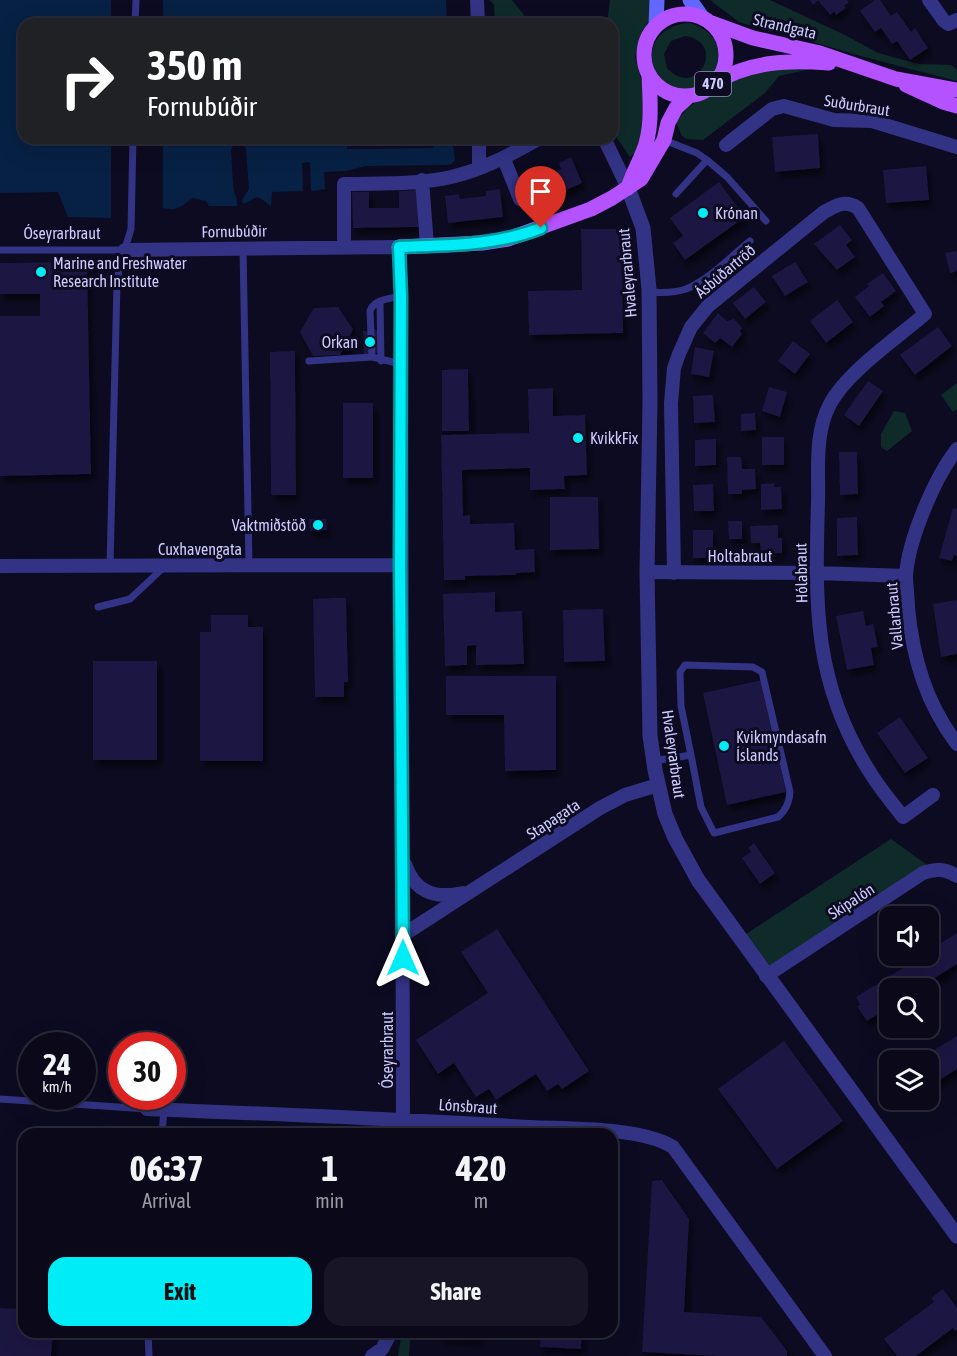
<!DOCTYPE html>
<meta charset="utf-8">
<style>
body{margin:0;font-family:"Asap Condensed",sans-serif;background:#181626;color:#f1f3f6;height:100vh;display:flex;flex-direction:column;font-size:22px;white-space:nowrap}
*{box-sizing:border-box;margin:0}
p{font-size:20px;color:#999aa2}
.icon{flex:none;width:33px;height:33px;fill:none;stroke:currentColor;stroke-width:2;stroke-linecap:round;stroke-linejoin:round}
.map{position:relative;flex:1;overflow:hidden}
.drawer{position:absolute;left:18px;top:1128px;width:600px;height:210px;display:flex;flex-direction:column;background:#0a0819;border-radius:18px;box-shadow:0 6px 24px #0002,0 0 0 2px #2a2938}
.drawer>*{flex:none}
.hud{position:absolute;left:18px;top:18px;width:600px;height:126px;border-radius:18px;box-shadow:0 6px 24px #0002,0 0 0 2px #2a2938;background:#202124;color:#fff;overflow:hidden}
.buttons{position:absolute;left:879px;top:906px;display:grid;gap:12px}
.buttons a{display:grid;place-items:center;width:60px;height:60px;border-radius:12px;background:#0a0819;box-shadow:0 6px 24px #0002,0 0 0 2px #2a2938;font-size:30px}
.speed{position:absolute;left:18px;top:1032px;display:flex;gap:12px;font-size:30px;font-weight:700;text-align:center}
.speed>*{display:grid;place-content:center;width:78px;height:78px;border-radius:50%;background:#0a0819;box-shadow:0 6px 24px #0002,0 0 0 2px #2a2938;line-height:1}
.speed small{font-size:15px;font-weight:400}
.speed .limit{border:9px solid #d22;background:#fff;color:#111}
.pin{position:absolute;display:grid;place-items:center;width:51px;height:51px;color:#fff;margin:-62px -26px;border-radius:50% 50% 50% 0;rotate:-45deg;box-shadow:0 0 6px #0007}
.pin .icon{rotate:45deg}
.me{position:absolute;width:66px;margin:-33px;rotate:0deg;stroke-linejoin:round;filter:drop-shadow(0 0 4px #0008)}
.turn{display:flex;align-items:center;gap:21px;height:126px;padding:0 30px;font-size:27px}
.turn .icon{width:78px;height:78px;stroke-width:2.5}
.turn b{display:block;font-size:42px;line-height:51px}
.eta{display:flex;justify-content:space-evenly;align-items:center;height:102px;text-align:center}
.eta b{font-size:36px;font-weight:700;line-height:42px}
.action{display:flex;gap:12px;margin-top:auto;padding:12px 30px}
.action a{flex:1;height:69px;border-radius:18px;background:#00ecf6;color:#111;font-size:24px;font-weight:700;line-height:69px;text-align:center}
.action a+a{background:#181626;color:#f1f3f6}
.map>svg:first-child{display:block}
.green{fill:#0e2b29;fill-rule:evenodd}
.water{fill:#072144}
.pier{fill:#0d0b21}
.building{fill:#1c1543;filter:url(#shadow)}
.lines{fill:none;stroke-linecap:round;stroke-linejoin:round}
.service{stroke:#323384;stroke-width:7}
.minor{stroke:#323384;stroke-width:14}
.tertiary{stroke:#323384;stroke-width:15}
.secondary{stroke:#6267ff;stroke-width:15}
.primary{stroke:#b452ff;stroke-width:15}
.route-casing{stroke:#0099a0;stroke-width:15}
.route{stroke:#00ecf6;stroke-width:10}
.poi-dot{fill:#00ecf6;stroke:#0d0b21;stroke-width:2}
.labels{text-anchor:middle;stroke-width:6;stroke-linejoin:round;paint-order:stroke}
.shield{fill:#0d0b21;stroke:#9491bc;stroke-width:1.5}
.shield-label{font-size:15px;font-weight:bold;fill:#cecbff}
.street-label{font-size:16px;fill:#cecbff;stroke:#0d0b21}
.poi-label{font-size:16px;fill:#cecbff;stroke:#0d0b21;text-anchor:start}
</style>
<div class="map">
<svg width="957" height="1356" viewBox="0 0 957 1356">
<defs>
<filter id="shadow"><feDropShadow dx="3.5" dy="6" stdDeviation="3" flood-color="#0009"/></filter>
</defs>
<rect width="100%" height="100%" fill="#0d0b21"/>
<path class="green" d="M490 0H512L524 15 520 24H495L494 5Z
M610 0H653L649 21 642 32 635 57 643 86 645 119 637 151 630 157 612 131V24H607Z
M710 0H770L845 35 878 53 919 64 951 65 957 70V81L857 55 786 34 748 25 739 22Z
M690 23C745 40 714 107 672 89 662 84 655 76 653 65 647 40 667 24 690 23ZM685 36C728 42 697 101 667 68L664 54 671 41Z
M824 66 779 76 765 93 703 140 687 139 682 136 676 122 689 106 702 100 723 80 761 70Z
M957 383V409L953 412 941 395Z
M894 411 905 413 912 431 887 451 881 447V434Z
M891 839 927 865 777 975 746 934Z
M402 1332H411L409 1356H398Z"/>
<path class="water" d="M0 0H111V24H24V138H111V218L68 217 58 192 0 193Z
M163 0H446L447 24H163Z
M163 138H452L455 160 452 164 447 165 365 166 346 171 324 172 325 189 311 191 310 162 302 163 303 191 272 192 271 206C253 193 261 197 243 204L242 200 249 189 246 150 244 144H234L231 150 233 184C233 193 238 197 237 206H209L206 201 193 198C182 205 178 212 163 208Z"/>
<path class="pier" d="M433 142V148L347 149V143Z"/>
<path class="building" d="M810 0H847L849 2 844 6 846 8 836 15 834 12 830 15 818 0 813 5Z
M875 0H880L891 16 897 12 911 32 915 28 928 48 910 60 897 41 892 44 881 28 875 32 860 11Z
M818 134 820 168 775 172 772 137Z
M571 157 582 183 532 205 521 180 533 174 536 180 561 169 559 163Z
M926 166 929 200 886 203 883 170Z
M719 182 745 217 685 260 673 243 683 236 670 218Z
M500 189 503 217 448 223 445 196 459 194 460 199 486 196V191Z
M417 190 418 227 353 228 352 192H369V208H399V191Z
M840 225 852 240 846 245 855 257 837 270 814 244Z
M581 229H622L623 333 529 335 528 291 582 290Z
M957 251V271L950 273 945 253Z
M87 262 91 474 0 476V316H40V294H0V263Z
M795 262 808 282 785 296 772 276Z
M883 273 896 291 881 302 884 306 870 317 855 297 869 286 867 284Z
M754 287 766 302 745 319 733 303Z
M837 300 853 322 826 343 810 321Z
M338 307 353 329 349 338 353 346 343 349 340 355 313 356 300 332 314 308Z
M718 313 727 321 734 319 742 328 740 331 742 334 732 347 720 338 715 343 703 333Z
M938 327 952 346 915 375 900 355Z
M377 330 378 353 364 354 363 331Z
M793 341 810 354 795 374 778 361Z
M695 347 714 351 709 377 691 374Z
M295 351 296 495H271L270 352Z
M468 369 469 431H442V370Z
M868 381 883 391 859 426 844 415Z
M769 387 787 392 780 417 762 411Z
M553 388V416L585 415 587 475 564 476 565 489 530 490V468L462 470 463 516 470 515V524L514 523 515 550 534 549 535 572 517 573 515 575 465 576V580H444L441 435 529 433 528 389Z
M713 395 715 422 694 423 693 396Z
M343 403H373V478H343Z
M755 413 756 430 741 431V414Z
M762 437H784V465H762Z
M716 439V465L695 466V440Z
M839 452H857L858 494 840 495Z
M727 457H741L742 469H755L756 489 742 490V494H728Z
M774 483V487H781L782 509 761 510V484Z
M713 484 714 511H694L693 485Z
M550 497H598L599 549 550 550Z
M953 508 957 509V556L954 555 952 561 939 558Z
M857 517 858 555 837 556V518Z
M309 519H326L327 530 310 531Z
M728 521H742V539H729Z
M778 525V538H782V553L761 554 760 543H751L750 526Z
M693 530H713V558H693Z
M495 592V612L522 611 524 664 476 665V645L467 646V665L445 666 443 594Z
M334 598H346L348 682H344V697H315L313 599Z
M957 600V654L941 657 933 604Z
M603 609 605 661 564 662 563 610Z
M863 611 866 626 873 624 878 647 871 648 874 665 847 670 836 616Z
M211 615H248V627H263V761H200V632H211Z
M93 661H157V760H93Z
M446 676H556V770L505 771 504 715H446Z
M762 680 786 792 727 805 703 693Z
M900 717 928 758 905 773 877 733Z
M754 843 775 873 760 884 742 858 751 852 748 848Z
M497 929 589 1071 562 1089 558 1084 547 1091 536 1074 496 1100 489 1089 476 1097 454 1063 438 1074 416 1040 488 993 461 952Z
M957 933V964L919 988H890V1007L867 1021 857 1006 860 1005 856 997 922 956H928V951Z
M957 1036V1069L928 1087V1060H918Z
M784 1041 843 1121 777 1169 718 1089Z
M662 1180 689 1219 684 1312 761 1317 787 1351V1356H718L642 1352 652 1181Z
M943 1289 957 1308V1330L955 1331 953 1328 916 1356H897L884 1339 934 1302 931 1298Z
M0 1308 24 1309V1332H53L51 1356H0Z
M441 1332H480L479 1340 441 1337Z
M541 1332H582L581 1349 540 1347Z"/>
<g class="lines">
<path class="service" d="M135 24 136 0
M664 140 697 153 707 160 676 194
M707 160 727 177 766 221
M243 249 249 566
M0 250H125
M649 292C662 293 675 293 686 289 710 279 730 257 750 241
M401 296C390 299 374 299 370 311L372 357 401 364
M380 302 381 361
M309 361 372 357
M110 565 117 284 119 268 131 229 133 138
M98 607 130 599 165 566
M653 761 691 755 701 807 714 833 778 817C786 810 789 803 790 792L762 672 753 667 685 665 680 672 681 706 691 755
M0 1099 147 1109
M162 1134 164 1110
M148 1332 149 1356"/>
<path class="minor" d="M477 0 478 24
M929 0 944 21 948 24 957 20
M479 138V167
M604 138 628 188
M726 145 772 109 784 106 834 120 872 121 957 147
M504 159 520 199
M422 180 427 246
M344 247V184C378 183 417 185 451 177 482 170 512 154 540 138
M125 250 399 247 401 296 403 1134
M957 449C935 477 908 540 906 576 906 586 908 597 908 608 913 659 926 703 957 744
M0 566 401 565
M647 572 816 573 906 576
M674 573 671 403 674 368 679 354 691 327 708 306 824 212C836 206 845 199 858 208L925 314C897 338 847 372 830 404 814 434 819 470 818 502 815 607 813 686 873 777 882 791 893 804 903 817L933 795
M405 864C415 893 435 899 463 893
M403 935 600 808 625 795 658 785
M766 976 923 873C936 868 945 869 957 876
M147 1109C274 1114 402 1119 530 1127 569 1129 641 1127 673 1147L825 1356
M372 1356 382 1349 391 1332"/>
<path class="tertiary" d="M628 188 643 228 649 289 650 403 647 572 650 736 655 770 665 814 675 838 698 880 957 1236"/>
<path class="secondary" d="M690 0 702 17
M656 25 657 0"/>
<path class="primary" d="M644 55a41 41 0 1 1 82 0a41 41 0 1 1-82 0Z
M712 23 753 38 820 53 896 79 957 90
M716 82C751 61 789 60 829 63
M906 85 943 102 957 106
M628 188C632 175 638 165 643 152 653 129 650 100 649 75
M399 247 482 243 508 239 591 209 612 198 641 179 664 140 668 123 676 108 689 96"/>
</g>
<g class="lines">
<g class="route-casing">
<path id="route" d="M403 958 400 566 401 296 399 247C447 245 496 246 541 228"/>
</g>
<use href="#route" class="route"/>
</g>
<g class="poi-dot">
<circle cx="703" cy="213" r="6"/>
<circle cx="41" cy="272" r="6"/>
<circle cx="370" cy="342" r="6"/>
<circle cx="578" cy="438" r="6"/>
<circle cx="318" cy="525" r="6"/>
<circle cx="724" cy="746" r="6"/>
</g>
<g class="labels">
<rect class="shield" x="695" y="72" width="36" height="24" rx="4.5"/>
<g class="shield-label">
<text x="713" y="89">470</text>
</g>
<g class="street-label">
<text transform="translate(785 26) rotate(13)" y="6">Strandgata</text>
<text transform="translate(857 105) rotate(9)" y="6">Suðurbraut</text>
<text transform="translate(234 231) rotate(-1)" y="6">Fornubúðir</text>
<text x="62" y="239">Óseyrarbraut</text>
<text transform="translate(725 271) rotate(-40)" y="6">Ásbúðartröð</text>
<text transform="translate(627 273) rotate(-95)" y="6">Hvaleyrarbraut</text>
<text x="200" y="555">Cuxhavengata</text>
<text x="740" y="562">Holtabraut</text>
<text transform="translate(801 573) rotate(-91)" y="6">Hólabraut</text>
<text transform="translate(894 616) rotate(-95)" y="6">Vallarbraut</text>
<text transform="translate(674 754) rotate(82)" y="6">Hvaleyrarbraut</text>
<text transform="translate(553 819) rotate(-33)" y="6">Stapagata</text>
<text transform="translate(851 901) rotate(-33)" y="6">Skipalón</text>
<text transform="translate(387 1050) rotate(-90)" y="6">Óseyrarbraut</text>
<text transform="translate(468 1106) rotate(4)" y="6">Lónsbraut</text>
</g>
<g class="poi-label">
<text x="715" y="219">Krónan</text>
<text x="53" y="269">Marine and Freshwater<tspan x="53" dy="18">Research Institute</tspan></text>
<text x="358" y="348" text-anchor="end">Orkan</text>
<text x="590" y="444">KvikkFix</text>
<text x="306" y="531" text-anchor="end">Vaktmiðstöð</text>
<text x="736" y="743">Kvikmyndasafn<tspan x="736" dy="18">Íslands</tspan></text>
</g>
</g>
</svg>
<div class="buttons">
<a><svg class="icon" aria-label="sound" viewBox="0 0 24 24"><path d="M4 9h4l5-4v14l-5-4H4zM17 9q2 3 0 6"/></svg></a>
<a><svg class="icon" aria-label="search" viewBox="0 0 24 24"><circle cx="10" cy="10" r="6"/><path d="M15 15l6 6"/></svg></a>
<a><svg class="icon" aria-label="layers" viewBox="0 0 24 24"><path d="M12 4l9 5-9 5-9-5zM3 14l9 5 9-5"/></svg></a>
</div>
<div class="speed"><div>24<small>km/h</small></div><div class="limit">30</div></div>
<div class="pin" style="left:541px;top:228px;background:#d93025"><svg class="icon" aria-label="arrive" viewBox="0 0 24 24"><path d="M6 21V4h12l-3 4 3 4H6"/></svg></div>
<svg class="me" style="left:403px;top:958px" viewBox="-20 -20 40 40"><path d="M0-17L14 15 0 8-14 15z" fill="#00ecf6" stroke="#fff" stroke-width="4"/></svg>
<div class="hud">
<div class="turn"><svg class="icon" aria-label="right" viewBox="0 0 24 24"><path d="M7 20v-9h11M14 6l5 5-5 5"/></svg><div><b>350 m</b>Fornubúðir</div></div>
</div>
<section class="drawer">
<div class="eta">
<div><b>06:37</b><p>Arrival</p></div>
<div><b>1</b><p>min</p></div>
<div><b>420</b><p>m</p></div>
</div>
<div class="action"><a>Exit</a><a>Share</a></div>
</section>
</div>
